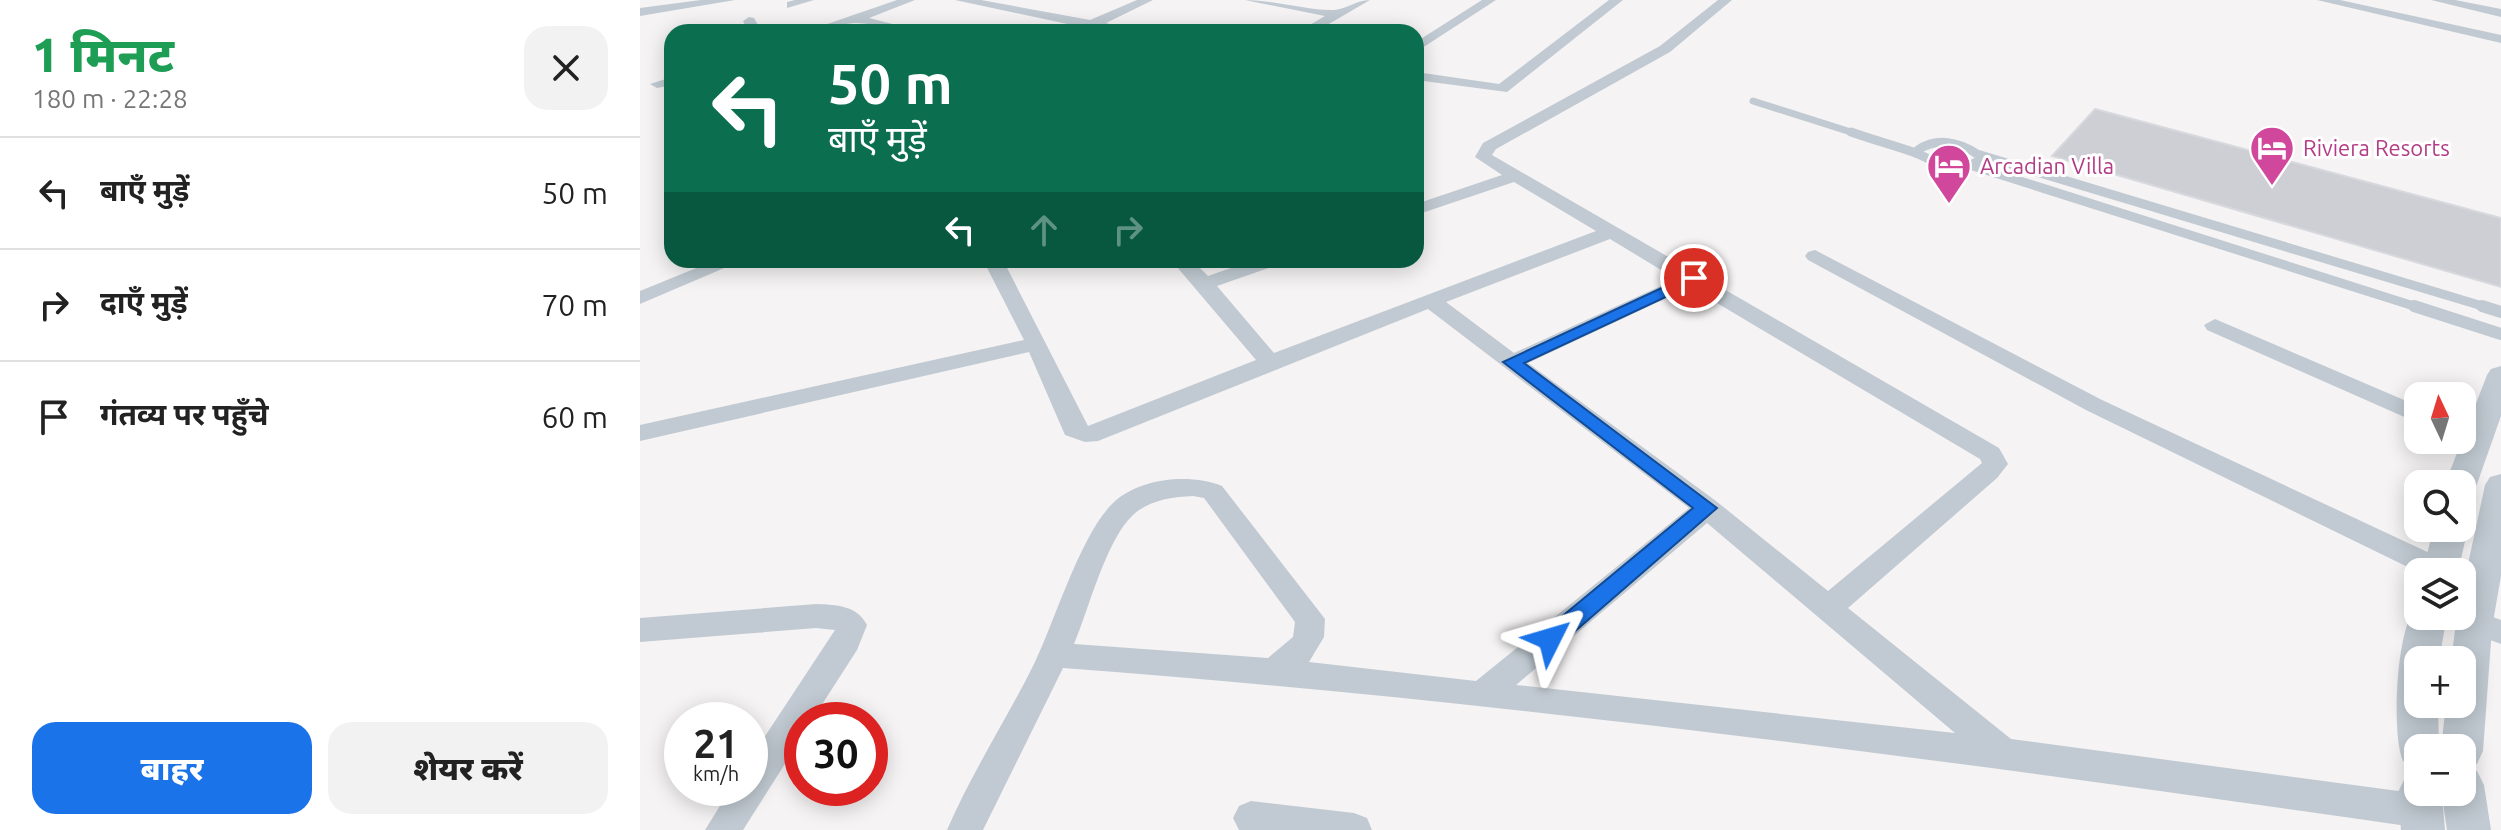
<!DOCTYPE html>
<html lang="hi">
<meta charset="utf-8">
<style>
body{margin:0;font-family:Ubuntu,"Noto Sans Devanagari",sans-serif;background:#f2f2f2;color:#222;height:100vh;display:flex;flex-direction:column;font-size:30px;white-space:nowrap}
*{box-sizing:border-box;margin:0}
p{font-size:26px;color:#767676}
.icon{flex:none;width:44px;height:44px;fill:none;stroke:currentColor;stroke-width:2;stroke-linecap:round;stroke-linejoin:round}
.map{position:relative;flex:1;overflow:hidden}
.panel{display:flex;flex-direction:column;background:#fff;width:640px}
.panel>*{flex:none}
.hud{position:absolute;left:24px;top:24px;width:760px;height:244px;border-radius:24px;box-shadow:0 4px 20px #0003;background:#0b6e4f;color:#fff;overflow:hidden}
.needle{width:52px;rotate:356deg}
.tools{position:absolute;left:1764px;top:382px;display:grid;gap:16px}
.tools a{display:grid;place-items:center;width:72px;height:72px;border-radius:16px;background:#fff;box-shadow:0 4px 20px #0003;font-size:40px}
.speed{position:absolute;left:24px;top:702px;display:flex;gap:16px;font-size:40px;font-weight:700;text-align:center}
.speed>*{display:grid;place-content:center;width:104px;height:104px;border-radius:50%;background:#fff;box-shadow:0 4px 20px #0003;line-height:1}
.speed small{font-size:20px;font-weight:400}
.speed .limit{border:12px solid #d22;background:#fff;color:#111}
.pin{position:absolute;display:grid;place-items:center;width:68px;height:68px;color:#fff;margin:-34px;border:4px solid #fff;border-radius:50%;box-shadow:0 2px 8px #0007}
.me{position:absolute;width:88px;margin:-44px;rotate:50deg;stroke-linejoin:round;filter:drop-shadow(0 0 6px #0008)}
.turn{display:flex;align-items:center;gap:28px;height:168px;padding:0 32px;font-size:36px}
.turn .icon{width:104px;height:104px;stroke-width:2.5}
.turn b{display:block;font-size:56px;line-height:68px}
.lanes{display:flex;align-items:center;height:76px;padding:0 32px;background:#0003;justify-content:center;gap:40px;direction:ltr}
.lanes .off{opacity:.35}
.round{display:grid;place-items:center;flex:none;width:84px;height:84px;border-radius:24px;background:#f2f2f2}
.headline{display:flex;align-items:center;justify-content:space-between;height:136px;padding:0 32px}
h1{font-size:48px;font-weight:800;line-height:60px;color:#1e9e55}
.primary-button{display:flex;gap:16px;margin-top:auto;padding:16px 32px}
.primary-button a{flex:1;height:92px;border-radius:24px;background:#1a73e8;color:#fff;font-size:32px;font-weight:800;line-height:92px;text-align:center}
.primary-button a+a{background:#f2f2f2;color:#222}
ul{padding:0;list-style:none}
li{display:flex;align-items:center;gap:24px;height:112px;padding:0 32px;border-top:2px solid #e0e0e0}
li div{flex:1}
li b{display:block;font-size:30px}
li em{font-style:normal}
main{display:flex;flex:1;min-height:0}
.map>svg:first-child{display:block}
.building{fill:#cdcfd5;stroke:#d7d9de;stroke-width:2}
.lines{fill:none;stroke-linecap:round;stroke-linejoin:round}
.service-far2{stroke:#c1cad2;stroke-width:7}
.service-far1{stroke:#c1cad2;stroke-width:9}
.service{stroke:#c1cad2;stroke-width:12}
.minor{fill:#c1cad2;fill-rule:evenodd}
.tertiary{fill:#c1cad2;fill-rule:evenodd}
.route{fill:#1a73e8;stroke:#114b97;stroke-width:2}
.labels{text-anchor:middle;stroke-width:6;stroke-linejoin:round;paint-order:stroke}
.far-hotel-label{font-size:22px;fill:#b23c85;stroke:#fff;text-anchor:start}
</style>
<main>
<section class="panel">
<div class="headline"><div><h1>1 मिनट</h1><p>180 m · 22:28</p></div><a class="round"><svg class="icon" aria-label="close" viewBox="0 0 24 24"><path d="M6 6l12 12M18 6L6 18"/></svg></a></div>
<ul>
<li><svg class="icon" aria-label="left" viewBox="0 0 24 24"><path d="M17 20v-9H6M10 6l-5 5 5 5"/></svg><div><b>बाएँ मुड़ें</b></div><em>50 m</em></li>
<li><svg class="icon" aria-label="right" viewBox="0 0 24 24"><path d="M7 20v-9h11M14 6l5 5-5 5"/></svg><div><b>दाएँ मुड़ें</b></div><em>70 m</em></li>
<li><svg class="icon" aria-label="arrive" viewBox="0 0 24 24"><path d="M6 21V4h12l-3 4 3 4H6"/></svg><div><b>गंतव्य पर पहुँचे</b></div><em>60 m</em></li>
</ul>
<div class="primary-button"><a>बाहर</a><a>शेयर करें</a></div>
</section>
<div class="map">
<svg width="1861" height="830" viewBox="0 0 1861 830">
<rect width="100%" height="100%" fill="#f5f3f3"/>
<path class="building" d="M1455 109 1861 218V287L1412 156Z"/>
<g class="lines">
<path class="service-far2" d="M1113 101 1217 134"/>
<path class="service-far1" d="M1211 132C1231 139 1252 145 1273 152 1296 160 1312 179 1338 161
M1278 154V150C1297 137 1319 142 1337 154L1849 308
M1333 166 1780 308"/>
<path class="service" d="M1774 306 1861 334
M1842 306 1861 312"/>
<path class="minor" d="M61 0H95L0 16V8Z
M155 0H174L147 8V2Z
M257 0H275L229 18 284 32C261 32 232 22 214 23 197 24 182 32 164 32Z
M315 0H341L450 20 497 0H513L466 23 498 32 451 29Z
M605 0C634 0 669 11 694 10 707 9 716 0 730 0L675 32H658L685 16Z
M842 0H856L776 52V42Z
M969 0H983L867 92 776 80V72L859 84Z
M1078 0H1092L1030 52 856 149 852 155 1359 448 1368 464 1357 478 1208 608 1371 739 1781 794 1793 799 1799 811 1793 823 1781 828C1330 763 877 702 423 668L343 830H307C332 772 367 719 395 662 415 620 441 534 473 503 499 478 550 473 582 486L685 619 684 637 669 662 836 681 1049 508 788 309 458 441 445 442 425 435 389 352 0 441V425L384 340 343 260H363L448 426 616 360 531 260H552L568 276 614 260H643L640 264 577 286 634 353 956 231 874 182 776 215V204L862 175 835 157 843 143 1020 46ZM970 239 1036 279 874 353 806 302ZM1050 287 1340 459 1342 463 1188 591 1076 501 888 363ZM553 496 564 498 655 622 653 637 628 658 434 644C449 609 466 539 494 514 510 500 532 497 553 496ZM1067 523 1315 733 876 685Z
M1677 0H1700L1861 35V43Z
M1791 0H1815L1861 9V17Z
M109 17 114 18 122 32H108L103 21Z
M32 77V85L17 88 10 84Z
M1175 250 1462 400 1811 563 1815 571 1778 572 1446 410 1168 260 1165 256 1168 252Z
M76 260H103L0 304V291Z
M1575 319 1778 406V423L1567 330 1564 325Z
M176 604C196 605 217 605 227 625L217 650 172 720H162V737L103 830H65L91 788H110V759L195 630 176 628 0 642V618Z
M1834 610 1861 620V644L1823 630 1819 622 1823 614Z
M611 801 714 813 727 818 732 830H599L593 818 599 806Z"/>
<path class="tertiary" d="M1861 366V416L1837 484 1832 492 1822 495V484H1805L1847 375 1851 369Z
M1861 474V576L1852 628 1843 751 1837 764 1828 767 1837 771 1844 785 1851 830H1807L1802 796 1805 830H1761L1758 792 1765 778 1778 773V792H1822V748H1801L1806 704H1822V660H1811L1817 616H1822V592L1845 485 1850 477Z
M1822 519 1828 528 1818 572H1782L1794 528H1822Z
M1778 605V616H1807L1799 660H1778V704H1798L1799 748H1778V767L1763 761C1751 735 1756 623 1778 605Z"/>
</g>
<path class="route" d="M1054 273 1062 278 1060 281 884 363 1077 508 918 646H902L898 639 902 633 1053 508 863 362Z"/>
<defs>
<g id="hotel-pin" transform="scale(2.3)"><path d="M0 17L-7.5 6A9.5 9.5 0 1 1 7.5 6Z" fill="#d1479c" stroke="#fff"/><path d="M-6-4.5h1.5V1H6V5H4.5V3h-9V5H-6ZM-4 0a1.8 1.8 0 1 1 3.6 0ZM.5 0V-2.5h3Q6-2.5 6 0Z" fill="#fff"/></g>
</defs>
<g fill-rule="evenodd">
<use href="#hotel-pin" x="1632" y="148"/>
<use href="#hotel-pin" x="1309" y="166"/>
</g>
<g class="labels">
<g class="far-hotel-label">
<text x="1663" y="156">Riviera Resorts</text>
<text x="1340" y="174">Arcadian Villa</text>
</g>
</g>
</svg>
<div class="tools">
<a><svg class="needle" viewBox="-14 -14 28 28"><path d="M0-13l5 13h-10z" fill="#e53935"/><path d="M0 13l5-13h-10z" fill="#767676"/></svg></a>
<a><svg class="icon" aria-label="search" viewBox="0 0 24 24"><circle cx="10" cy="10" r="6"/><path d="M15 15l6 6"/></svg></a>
<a><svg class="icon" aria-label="layers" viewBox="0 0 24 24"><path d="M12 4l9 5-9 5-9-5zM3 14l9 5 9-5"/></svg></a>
<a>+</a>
<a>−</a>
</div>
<div class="speed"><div>21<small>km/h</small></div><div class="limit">30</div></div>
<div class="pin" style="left:1054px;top:278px;background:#d93025"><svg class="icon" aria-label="arrive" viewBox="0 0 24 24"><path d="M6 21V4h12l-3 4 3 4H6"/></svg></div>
<svg class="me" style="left:910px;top:639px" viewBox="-20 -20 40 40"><path d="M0-17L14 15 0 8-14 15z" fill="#1a73e8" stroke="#fff" stroke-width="4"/></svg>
<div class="hud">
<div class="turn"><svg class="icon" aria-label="left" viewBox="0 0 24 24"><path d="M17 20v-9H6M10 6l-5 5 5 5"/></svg><div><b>50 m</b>बाएँ मुड़ें</div></div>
<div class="lanes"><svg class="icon" aria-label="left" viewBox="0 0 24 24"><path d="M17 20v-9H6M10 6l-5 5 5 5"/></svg><svg class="icon off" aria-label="ahead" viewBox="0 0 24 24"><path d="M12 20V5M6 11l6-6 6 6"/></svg><svg class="icon off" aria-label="right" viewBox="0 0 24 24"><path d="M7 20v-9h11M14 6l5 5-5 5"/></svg></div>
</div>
</div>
</main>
